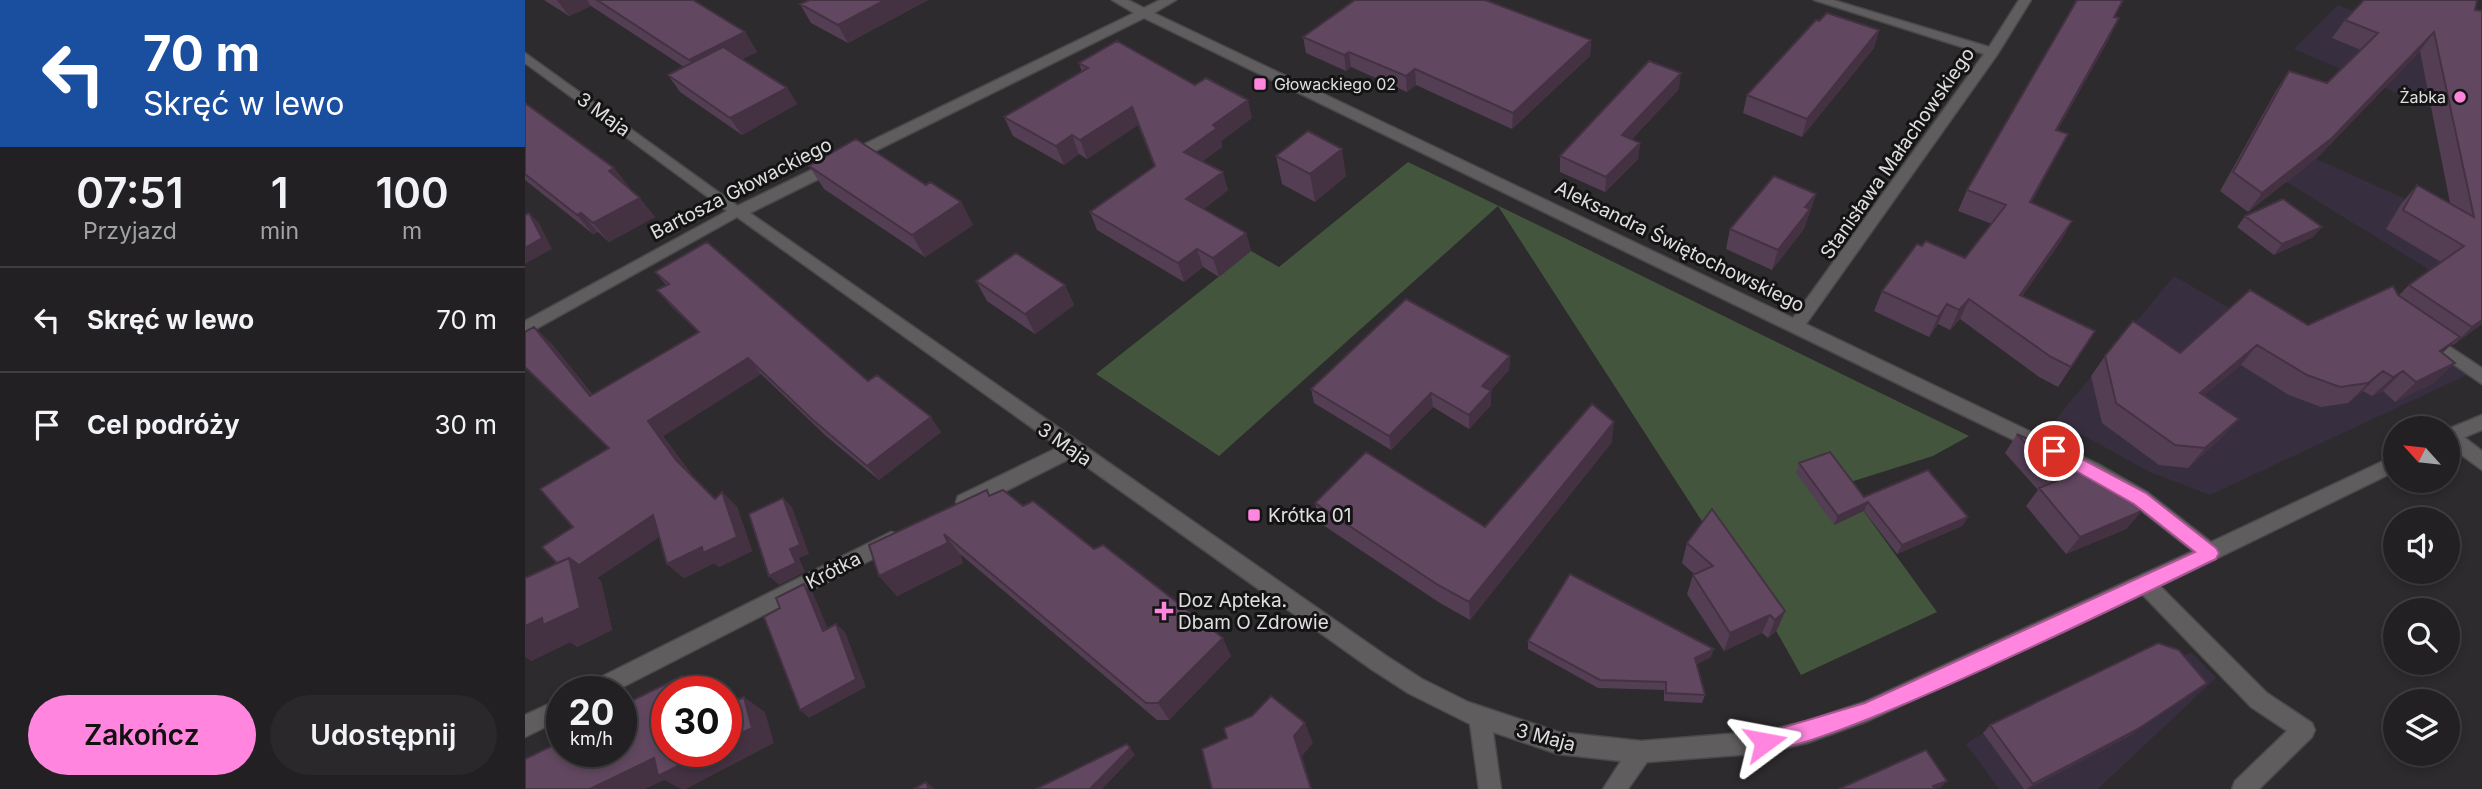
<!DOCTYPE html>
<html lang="pl">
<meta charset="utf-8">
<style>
body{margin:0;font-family:Inter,sans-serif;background:#2a282a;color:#f1f3f6;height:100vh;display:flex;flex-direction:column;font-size:26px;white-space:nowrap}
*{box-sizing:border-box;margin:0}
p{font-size:23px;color:#a2a3a5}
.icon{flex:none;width:38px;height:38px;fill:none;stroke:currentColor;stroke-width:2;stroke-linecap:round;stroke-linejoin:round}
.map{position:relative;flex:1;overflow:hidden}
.side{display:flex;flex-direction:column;background:#222022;width:525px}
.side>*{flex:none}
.guide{background:#1a4fa0;color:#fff;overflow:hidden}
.needle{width:46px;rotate:297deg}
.buttons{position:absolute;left:1858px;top:416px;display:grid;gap:14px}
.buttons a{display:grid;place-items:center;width:77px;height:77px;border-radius:50%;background:#222022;box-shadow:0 4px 10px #0003,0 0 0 2px #3f3e40;font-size:35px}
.speed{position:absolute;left:21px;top:676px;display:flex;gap:14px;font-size:35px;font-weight:700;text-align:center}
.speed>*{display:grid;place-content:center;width:91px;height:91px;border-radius:50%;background:#222022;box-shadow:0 4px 10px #0003,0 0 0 2px #3f3e40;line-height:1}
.speed small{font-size:18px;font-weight:400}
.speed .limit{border:10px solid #d22;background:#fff;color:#111}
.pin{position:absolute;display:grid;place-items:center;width:60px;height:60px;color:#fff;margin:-30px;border:4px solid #fff;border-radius:50%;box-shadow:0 2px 7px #0007}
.me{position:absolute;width:77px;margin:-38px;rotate:77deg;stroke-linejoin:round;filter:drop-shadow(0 0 5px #0008)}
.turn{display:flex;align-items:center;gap:24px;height:147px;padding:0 28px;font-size:32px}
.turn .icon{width:91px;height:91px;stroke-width:2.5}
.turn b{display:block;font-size:49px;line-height:60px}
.eta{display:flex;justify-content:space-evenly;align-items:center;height:119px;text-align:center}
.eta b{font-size:42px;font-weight:600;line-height:49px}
.cta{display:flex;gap:14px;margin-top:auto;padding:14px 28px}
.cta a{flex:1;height:80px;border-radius:42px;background:#ff85de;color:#111;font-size:28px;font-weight:600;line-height:80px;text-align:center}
.cta a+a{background:#2a282a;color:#f1f3f6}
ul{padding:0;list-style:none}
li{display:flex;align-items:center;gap:21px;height:105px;padding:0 28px;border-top:2px solid #3f3e40}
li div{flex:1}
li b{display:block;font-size:26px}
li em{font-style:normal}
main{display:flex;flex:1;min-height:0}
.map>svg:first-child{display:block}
.commercial{fill:#372f3f}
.green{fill:#43563d}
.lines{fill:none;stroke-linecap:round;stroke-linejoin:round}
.service-casing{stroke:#4a484a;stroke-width:3}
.minor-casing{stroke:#4a484a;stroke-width:3}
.tertiary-casing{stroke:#4a484a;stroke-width:3}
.service{fill:#5f5d5d;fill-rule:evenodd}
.minor{fill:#5f5d5d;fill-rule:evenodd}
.tertiary{fill:#5f5d5d;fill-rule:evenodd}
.wall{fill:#533e53}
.shaded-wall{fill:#443243}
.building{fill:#614860;stroke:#443243;stroke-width:2}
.route{fill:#ff85de;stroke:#a65690;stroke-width:2}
.poi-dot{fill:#ff85de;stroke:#151414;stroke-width:2.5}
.labels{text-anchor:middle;stroke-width:6;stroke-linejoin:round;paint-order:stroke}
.far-poi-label{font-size:16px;fill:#e0dfe0;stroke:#151414;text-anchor:start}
.street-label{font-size:19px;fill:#e0dfe0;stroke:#151414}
.poi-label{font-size:19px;fill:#e0dfe0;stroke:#151414;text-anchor:start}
</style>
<main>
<section class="side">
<div class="guide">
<div class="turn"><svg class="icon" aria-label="left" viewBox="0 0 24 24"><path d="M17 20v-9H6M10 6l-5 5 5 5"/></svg><div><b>70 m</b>Skręć w lewo</div></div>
</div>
<div class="eta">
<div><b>07:51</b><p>Przyjazd</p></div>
<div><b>1</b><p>min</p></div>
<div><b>100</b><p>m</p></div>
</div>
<ul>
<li><svg class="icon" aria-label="left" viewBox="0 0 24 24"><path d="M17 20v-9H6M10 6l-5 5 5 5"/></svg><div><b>Skręć w lewo</b></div><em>70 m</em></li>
<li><svg class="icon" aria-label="arrive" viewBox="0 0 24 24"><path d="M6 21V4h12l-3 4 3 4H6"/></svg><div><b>Cel podróży</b></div><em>30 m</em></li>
</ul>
<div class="cta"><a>Zakończ</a><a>Udostępnij</a></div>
</section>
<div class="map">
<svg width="1957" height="789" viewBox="0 0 1957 789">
<rect width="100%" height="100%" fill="#2d2b2d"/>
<path class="commercial" d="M1813 5 1957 63 1948 126 1769 49Z
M1729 131 1925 219 1957 302 1716 154Z
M1649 276 1709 311 1915 356 1942 375 1685 495 1625 472 1530 420Z
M1667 653 1691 678 1573 789H1474L1441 744 1458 733 1645 658Z"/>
<path class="green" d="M883 162C1070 252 1256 345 1444 436L1408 456 1319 484 1412 612 1276 675 1249 627 1182 529 973 206 694 456 571 374 726 251 754 267Z"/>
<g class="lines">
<g class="service-casing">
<path id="service" d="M1901 331 1957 368V384L1895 341 1893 337Z
M1923 429 1931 431 1957 451V470L1923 445Z
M1620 575 1627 578 1742 693 1787 723 1790 730 1787 737 1734 789H1707L1710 781 1762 731 1726 707 1613 590 1610 584 1613 578Z"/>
</g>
<g class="minor-casing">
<path id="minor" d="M587 0H603L619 8 635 0H651L629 13 1268 318 1459 54 1289 0H1308L1464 47 1494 0H1506L1472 55 1281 324 1573 464 1622 492 1686 542 1871 455V471L1627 590 1343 721 1282 743 1240 753 1122 762 1103 789H1078L1096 761 1033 754 968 732 976 789H954L945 724 883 693 846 669 548 457 447 508 440 510 433 508 431 502 433 496 534 447 205 212 208 208 609 13ZM619 18 1559 474 1608 504 1668 551 1339 702 1282 721 1240 731 1116 741 1033 732 943 702 897 679 860 655 225 213Z
M1957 415V430L1923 444V429Z
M366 532 373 534 376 540 373 546 90 691H59L62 684Z
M37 698V719L0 737V715Z"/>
</g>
<g class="tertiary-casing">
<path id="tertiary" d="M0 53 221 212 0 335V321L202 211 0 63Z"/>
</g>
<use href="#service" class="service"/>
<use href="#minor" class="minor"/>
<use href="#tertiary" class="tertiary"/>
</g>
<path class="wall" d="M19 0H168L220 32 232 52 217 59 262 88 272 104 217 135 155 92 143 75 159 67 66 6 44 16Z
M285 0H403L323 43 286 23 275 4Z
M1950 10 1957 11V324L1928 345 1927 344 1917 353 1930 363 1908 383 1870 402 1858 391 1847 396 1838 391 1823 403 1796 407 1764 395 1716 365 1679 395 1714 419 1696 438 1663 468 1634 465 1577 423 1566 376 1580 356 1655 353 1783 325 1873 295H1874L1884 285 1916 262 1861 229 1876 204 1892 185 1925 203 1895 51 1793 157 1723 212 1695 191 1752 89 1764 71 1802 83 1836 50 1807 38 1820 20Z
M1590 17 1584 39 1532 131V155L1506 203 1547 221 1536 241 1497 296 1570 331 1533 387 1514 377 1435 319 1425 330 1413 324 1404 337 1349 311 1357 291 1397 246 1440 258 1467 224 1433 211 1442 190Z
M1294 21 1354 30 1349 48 1277 137 1218 113 1222 95Z
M778 37 1066 40 1065 56 987 129 891 85 882 92 826 67 821 71 781 53Z
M554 63 727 118 696 141 697 147 677 161 703 190 679 209 721 233 726 251 694 277 678 267 659 282 572 230 565 212 629 166 613 125 562 159 554 154 539 165 488 136 479 117 557 72Z
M1154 89 1107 139 1115 143 1113 159 1080 192 1035 172V156Z
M0 103 89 168 104 187H103L130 217 84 242 73 232 68 234 0 180Z
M751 156 821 176 790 202 757 184Z
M284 166 401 185 436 202 448 225 400 257 299 189Z
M1291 194 1279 229 1247 270 1201 249 1205 229Z
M1720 216 1797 227 1788 237 1749 255 1712 227Z
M130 272 343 381 416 432 354 480 301 436 236 374 138 436 167 475 190 499 197 492 212 507 227 551 194 567 189 563 159 578 142 564 134 537 72 578 76 581 87 630 52 647 45 642 6 661 32 563 84 448 26 343 68 395 173 332 146 306 132 290 141 285Z
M451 281 540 285 549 305 510 334 462 301Z
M985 356 984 370 965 391 966 405 944 429 908 407 866 450 789 403 786 389Z
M1492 434 1617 511 1601 529 1541 554 1501 506 1513 490 1480 453Z
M1087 442 945 620 915 603 795 523 790 503 960 527Z
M1274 463 1339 497 1443 517 1437 526 1372 554 1339 511 1309 525 1271 473Z
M465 495 498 506 706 656 644 720H632L435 554 438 563 372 596 354 576Z
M1162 543 1260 611 1252 630 1243 638 1237 633 1199 651 1162 594 1168 575 1169 574 1157 563Z
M1003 641 1186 657 1172 664 1180 695 1177 703 1139 701V690L1073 688 1003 649Z
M1672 690 1604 736 1502 789H1499L1458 733 1465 725Z"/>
<path class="shaded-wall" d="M32 0H62L66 6 44 16Z
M360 0H403L323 43 313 25Z
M1594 18 1584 39 1521 151 1531 130Z
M1354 30 1349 48 1277 137 1282 119Z
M220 32 232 52 178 79 164 60Z
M1909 32 1895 51 1793 157 1723 212 1737 193Z
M1066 40 1065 56 987 129 988 113Z
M824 52 826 67 821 71 819 55Z
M890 69 891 85 882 92 881 76Z
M1156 73 1154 89 1096 151 1097 135Z
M262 88 272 104 217 135 205 118Z
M723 100 727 118 696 141 697 147 665 171 659 152 688 125Z
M607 107 613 125 562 159 555 140Z
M1543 134 1532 155 1494 223 1505 202Z
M547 135 554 154 539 165 531 146Z
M1115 143 1113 159 1080 192 1081 177Z
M817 149 821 176 790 202 785 174Z
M89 168 104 187 100 189 84 171Z
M698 172 703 190 667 218 661 199Z
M1291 194 1279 229 1247 270 1253 250 1280 207Z
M115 198 130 217 84 242 68 223Z
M436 202 448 225 400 257 387 235Z
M4 213 14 223 27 249 0 264V248Z
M56 213 73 232 68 234 52 215Z
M1547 221 1536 241 1484 315 1495 295Z
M1797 227 1788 237 1749 255 1757 244Z
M721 233 726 251 694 277 688 258Z
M672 249 678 267 659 282 653 263Z
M540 285 549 305 510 334 500 314Z
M1444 299 1435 319 1425 330 1434 310Z
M1422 304 1413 324 1404 337 1413 317Z
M1957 320V324L1928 345 1947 327Z
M9 327 26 343 81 412 65 396Z
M1935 337 1913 357 1915 351Z
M1732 345 1716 365 1659 412 1675 393Z
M985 356 984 370 957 400V386Z
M223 358 236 374 138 436 167 475 204 513 197 492 212 507 227 551 194 567 189 563 159 578 142 564 151 460 123 421Z
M1930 363 1908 383 1870 402 1891 382Z
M1858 371 1838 391 1823 403 1843 383Z
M1878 371 1858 391 1847 396 1868 377Z
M966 391V405L944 429V415Z
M906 393 908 407 866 450 864 436Z
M406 417 416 432 354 480 342 466Z
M1714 419 1696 438 1663 468 1680 448Z
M1089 422 1087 442 945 620 944 602Z
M258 498 267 507 284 554 274 558 280 572 254 585 244 576 265 549Z
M1343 502 1339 511 1309 525 1313 516Z
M1617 511 1601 529 1541 554 1555 537Z
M128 515 145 530 72 578 76 581 87 630 52 647 45 642 6 661 0 657V626L44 558Z
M1443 517 1437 526 1372 554 1377 545Z
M419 534 435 554 438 563 372 596 354 576Z
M279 584 288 593 307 639 298 631Z
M1260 611 1252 630 1243 638 1250 620Z
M1245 615 1237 633 1199 651 1205 633Z
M311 624 320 632 341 687 284 718 275 710Z
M698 638 706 656 644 720 633 703Z
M1189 649 1186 657 1168 666 1170 658Z
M157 676 179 691H161Z
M1682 683 1672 690 1604 736 1501 789 1508 784Z
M219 697 240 712 249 743 161 789H156L139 780 120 789H65L129 758 183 751H201V741Z
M780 723 788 743 777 756 787 789H786L769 736Z
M605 748 610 755 577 789H565Z
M1422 781 1415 788 1406 789 1408 786Z
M401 782 410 789H404Z"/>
<path class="building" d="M72 0H168L220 32 164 60Z
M285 0H360L313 25 275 4Z
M830 0H960L1066 40 988 113 890 69 881 76 824 52 819 55 778 37Z
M1552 0H1598L1589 17 1594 18 1531 130 1543 134 1505 202 1547 221 1495 295 1570 331 1546 367 1526 357 1444 299 1434 310 1422 304 1413 317 1357 291 1392 244 1397 246 1401 241 1440 258 1481 205 1442 190Z
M1839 0H1952L1950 10 1957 11V320L1947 327 1884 285 1939 246 1878 210 1892 185 1949 217 1909 32 1807 138 1737 193 1708 172 1764 71 1802 83 1853 33 1820 20Z
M1302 13 1354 30 1282 119 1222 95 1291 20 1294 21Z
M592 41 670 85 681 78 723 100 688 125 692 128 659 152 698 172 661 199 721 233 688 258 672 249 653 263 565 212 630 166 607 107 555 140 547 135 531 146 479 117 563 68 554 63Z
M198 47 262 88 205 118 143 75Z
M1124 61 1156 73 1097 135 1115 143 1081 177 1035 156Z
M0 103 89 168 84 171 115 198 68 223 56 213 52 215 0 174Z
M783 131 817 149 785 174 751 156Z
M331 139 401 185 405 182 436 202 387 235 284 166Z
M1249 176 1291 194 1280 207 1285 209 1253 250 1205 229Z
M1758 199 1797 227 1757 244 1720 216Z
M4 213 17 238 0 248V215Z
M182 242 343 381 352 375 406 417 342 466 288 420 223 358 123 421 151 460 190 499 197 492 212 537 178 553 177 547 142 564 128 515 54 565 44 558 32 563 17 547 48 527 15 489 84 448 0 367V332L9 327 65 396 174 332 132 290 144 284 130 272Z
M491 253 540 285 500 314 451 281Z
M1868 286 1873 295 1935 337 1915 351 1930 363 1891 382 1878 371 1868 377 1858 371 1843 383 1815 387 1782 375 1732 345 1675 393 1714 419 1680 448 1650 445 1591 403 1580 356 1608 321 1655 353 1725 290 1783 325Z
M881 299 985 356 957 386 966 391 944 415 906 393 864 436 786 389Z
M1067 404 1089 422 944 602 913 585 790 503 841 452 960 527Z
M1492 434 1585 478 1617 511 1555 537 1514 488 1534 480Z
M1305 452 1339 497 1403 470 1443 517 1377 545 1343 502 1313 516 1274 463Z
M462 490 464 496 478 490 498 506 508 501 569 549 578 545 698 638 633 703H621L419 534 423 543 354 576 344 545Z
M258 498 275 545 265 549 271 563 244 576 224 514Z
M1187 509 1260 611 1250 620 1245 615 1205 633 1168 575 1188 566 1162 543Z
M44 558 55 608 18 625 17 618 0 626V578Z
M1045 574 1189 649 1170 658 1180 695 1141 693V682L1075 680 1003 641Z
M279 584 298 631 311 624 331 679 275 710 239 617 255 608 251 598Z
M1633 643 1654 650 1682 683 1613 729 1508 784 1465 725Z
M157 676 161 691H142V751H183L133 776 129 758 65 789H0V759L27 746 26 739 37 734V751H96V706Z
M746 696 780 723 769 736 786 789H687L677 749 702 738 699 728 727 716Z
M219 697 227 728 201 741V705Z
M602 744 605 748 565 789H511Z
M1401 750 1422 781 1408 786 1410 789H1314Z
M401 782 404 789H389Z"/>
<path class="route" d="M1529 444 1621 493 1691 548 1694 553 1691 559C1629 588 1274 766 1233 749L1230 742 1233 735 1340 703 1670 552 1609 504 1523 455V446Z"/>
<g class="poi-dot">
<rect x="728" y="77" width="14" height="14" rx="3.5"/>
<circle cx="1935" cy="97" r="7"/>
<rect x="722" y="508" width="14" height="14" rx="3.5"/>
<path d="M635.5 600.5h7v7h7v7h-7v7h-7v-7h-7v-7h7z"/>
</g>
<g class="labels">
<g class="far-poi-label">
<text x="749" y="90">Głowackiego 02</text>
<text x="1921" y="103" text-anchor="end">Żabka</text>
</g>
<g class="street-label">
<text transform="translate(79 114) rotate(36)" y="7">3 Maja</text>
<text transform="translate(1372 153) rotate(-55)" y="7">Stanisława Małachowskiego</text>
<text transform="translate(216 188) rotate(-27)" y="7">Bartosza Głowackiego</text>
<text transform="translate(1155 246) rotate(26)" y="7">Aleksandra Świętochowskiego</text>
<text transform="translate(540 444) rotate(35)" y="7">3 Maja</text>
<text transform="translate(308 570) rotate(-27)" y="7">Krótka</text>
<text transform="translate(1021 737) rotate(15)" y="7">3 Maja</text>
</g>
<g class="poi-label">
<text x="743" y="522">Krótka 01</text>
<text x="653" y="607">Doz Apteka.<tspan x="653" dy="22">Dbam O Zdrowie</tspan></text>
</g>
</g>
</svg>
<div class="buttons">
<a><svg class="needle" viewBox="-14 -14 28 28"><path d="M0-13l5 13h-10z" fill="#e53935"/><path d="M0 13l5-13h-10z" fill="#a2a3a5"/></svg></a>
<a><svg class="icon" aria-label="sound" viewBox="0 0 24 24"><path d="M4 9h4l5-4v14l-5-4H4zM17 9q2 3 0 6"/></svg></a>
<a><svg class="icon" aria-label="search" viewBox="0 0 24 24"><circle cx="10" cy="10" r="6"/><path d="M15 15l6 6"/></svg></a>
<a><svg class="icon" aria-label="layers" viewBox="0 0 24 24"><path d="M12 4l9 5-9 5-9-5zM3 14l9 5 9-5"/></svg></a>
</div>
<div class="speed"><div>20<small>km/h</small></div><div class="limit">30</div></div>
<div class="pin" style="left:1529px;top:451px;background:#d93025"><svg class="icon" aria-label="arrive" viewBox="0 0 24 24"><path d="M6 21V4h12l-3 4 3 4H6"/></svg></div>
<svg class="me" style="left:1240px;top:742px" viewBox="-20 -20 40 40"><path d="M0-17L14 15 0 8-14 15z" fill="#ff85de" stroke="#fff" stroke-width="4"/></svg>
</div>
</main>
